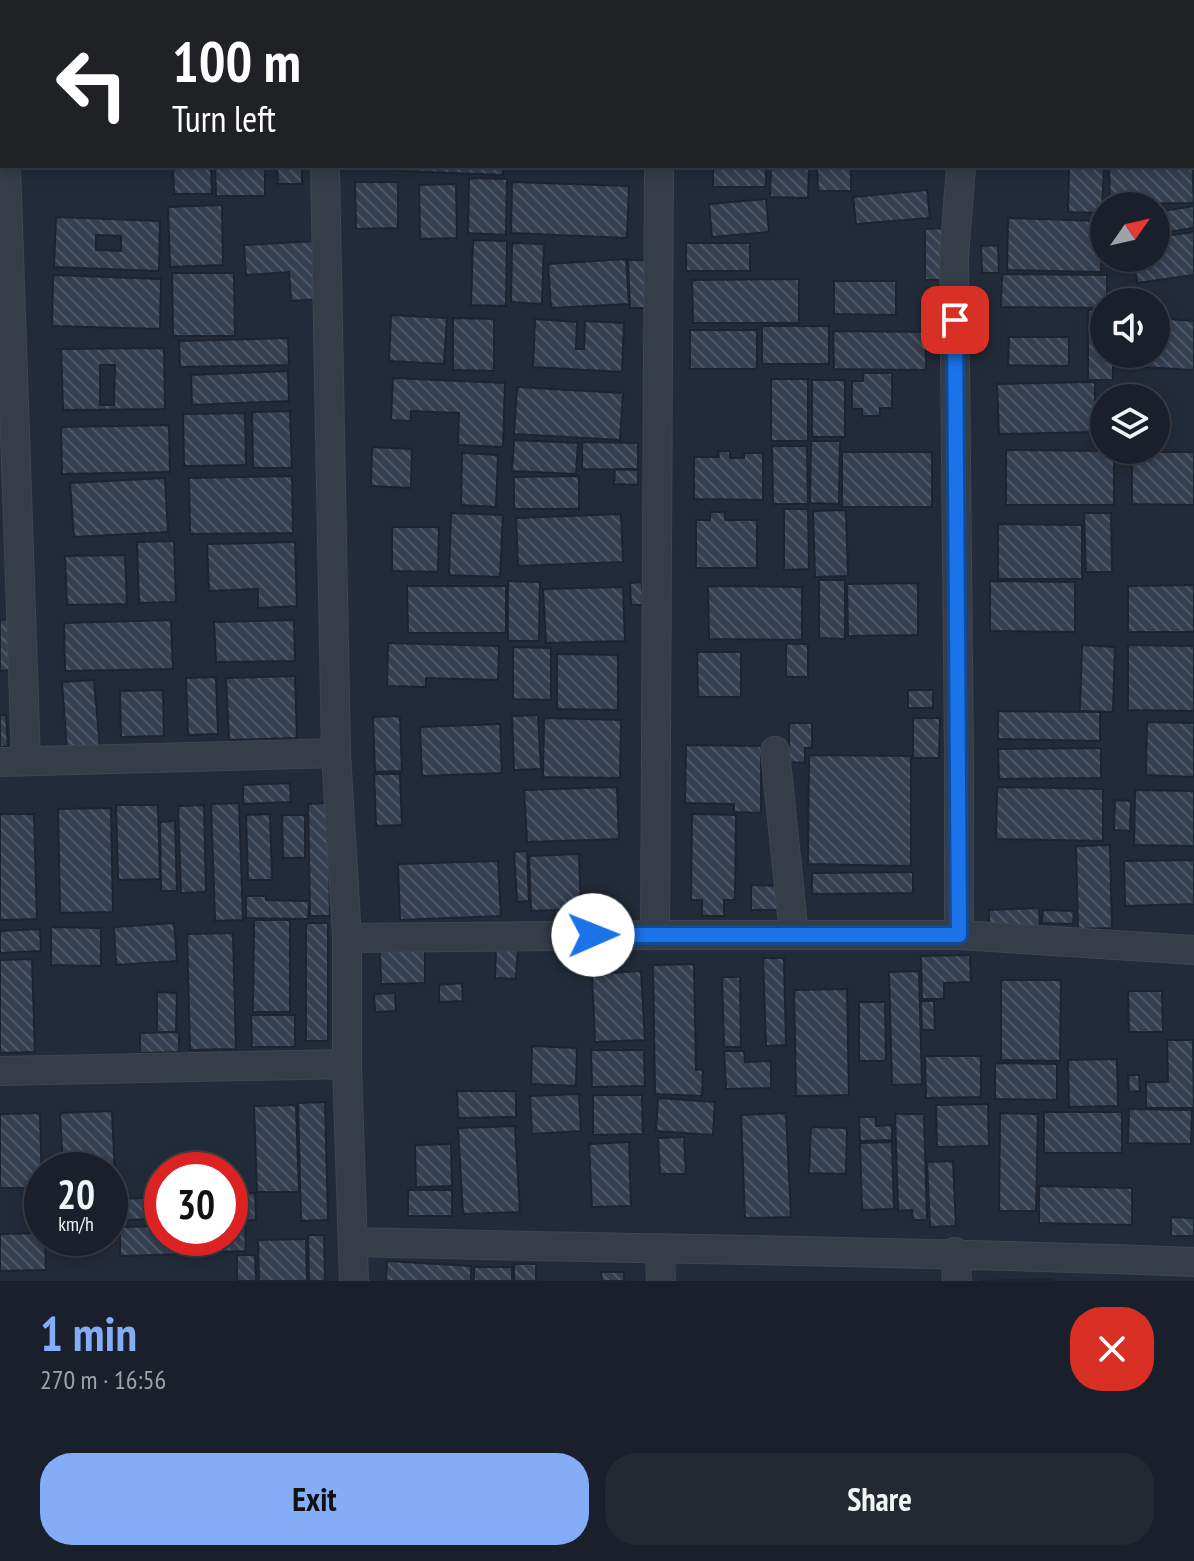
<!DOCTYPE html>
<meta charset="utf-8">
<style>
body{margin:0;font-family:"PT Sans Narrow",sans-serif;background:#232833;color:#f1f3f6;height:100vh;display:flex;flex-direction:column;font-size:30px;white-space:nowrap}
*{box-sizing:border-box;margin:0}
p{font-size:26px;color:#9fa3a9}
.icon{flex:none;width:44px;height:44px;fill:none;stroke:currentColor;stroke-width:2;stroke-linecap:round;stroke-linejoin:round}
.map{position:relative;height:1281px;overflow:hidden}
.details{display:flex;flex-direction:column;background:#1a202b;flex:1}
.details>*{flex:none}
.guide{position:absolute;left:0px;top:0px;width:1194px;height:168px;box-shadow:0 4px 12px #0003,0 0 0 2px #383e47;background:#202124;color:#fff;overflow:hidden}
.needle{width:52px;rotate:56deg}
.tools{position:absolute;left:1090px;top:192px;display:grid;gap:16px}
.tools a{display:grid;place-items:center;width:80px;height:80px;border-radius:50%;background:#1a202b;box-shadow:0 4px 12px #0003,0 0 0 2px #383e47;font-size:40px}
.speed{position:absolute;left:24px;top:1152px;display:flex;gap:16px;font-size:40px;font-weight:700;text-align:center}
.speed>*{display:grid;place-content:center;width:104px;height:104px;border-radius:50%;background:#1a202b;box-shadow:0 4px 12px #0003,0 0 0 2px #383e47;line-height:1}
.speed small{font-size:20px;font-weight:400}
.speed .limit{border:12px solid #d22;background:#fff;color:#111}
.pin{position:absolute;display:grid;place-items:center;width:68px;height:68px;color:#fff;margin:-34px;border-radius:16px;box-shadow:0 4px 12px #0006}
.me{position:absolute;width:88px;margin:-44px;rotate:89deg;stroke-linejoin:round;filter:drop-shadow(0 0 6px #0008)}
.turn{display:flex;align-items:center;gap:28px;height:168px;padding:0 40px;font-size:36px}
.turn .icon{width:104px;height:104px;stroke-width:2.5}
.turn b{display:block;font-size:56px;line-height:68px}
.round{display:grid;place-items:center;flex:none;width:84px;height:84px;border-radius:32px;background:#232833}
.headline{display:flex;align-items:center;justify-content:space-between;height:136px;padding:0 40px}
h1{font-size:48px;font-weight:800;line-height:60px;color:#85acf6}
.action{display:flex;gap:16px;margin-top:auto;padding:16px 40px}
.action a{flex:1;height:92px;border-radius:32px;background:#85acf6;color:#111;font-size:32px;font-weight:800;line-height:92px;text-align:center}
.action a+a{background:#232833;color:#f1f3f6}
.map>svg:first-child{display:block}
.building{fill:url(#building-back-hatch);stroke:#1d2430;stroke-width:2;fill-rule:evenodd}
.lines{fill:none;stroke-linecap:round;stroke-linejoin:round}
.minor-casing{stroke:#3f4653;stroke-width:30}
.minor{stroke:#353d49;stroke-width:28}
.route-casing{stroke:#114b97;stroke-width:20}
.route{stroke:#1a73e8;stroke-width:14}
</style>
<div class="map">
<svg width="1194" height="1281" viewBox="0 0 1194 1281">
<defs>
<pattern id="building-back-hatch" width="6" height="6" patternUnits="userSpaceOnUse" patternTransform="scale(2)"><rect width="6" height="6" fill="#343f50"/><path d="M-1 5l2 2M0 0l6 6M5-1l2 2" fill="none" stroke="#4f5968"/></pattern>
</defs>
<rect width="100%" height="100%" fill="#222b39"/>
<path class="building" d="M722 0H807L722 2Z
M1129 0H1194V143L1192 2H1129Z
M1192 158 1194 203 1110 204 1109 166H1192Z
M173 166H211L212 194H174Z
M215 166H265V196H216Z
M277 166H302V184H278Z
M400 166H503V175L400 171Z
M713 166H766V187H713Z
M771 166H809L808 198 770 197Z
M817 166H851V191H818Z
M1069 166H1104L1102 213 1068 212Z
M469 178 507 179 506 235 468 233Z
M355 182H398V228L356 229Z
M512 182 629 186 627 238 511 233Z
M456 184 457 238 420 239 419 185Z
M927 190 930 218 856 224 853 197Z
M766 199 769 232 712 237 709 204Z
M222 205 223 265 170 267 168 207Z
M1194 206V228L1156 234V212Z
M56 217 160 221 159 271 54 267ZM96 235 121 236V251L96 250Z
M1008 218 1102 221 1101 272 1007 270Z
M950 228 951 280H925V229Z
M1194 232V275L1137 283 1133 258H1156V237Z
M473 240 507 241 506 306 471 305Z
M317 241 321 299 291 301 289 272 246 275 244 245Z
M512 243 544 244 542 304 511 302Z
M686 243H750V271H686Z
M998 245 999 273H982L981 246Z
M626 259 629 304 551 308 548 264Z
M628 260H648L649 308H630Z
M172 273H234L235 336H173Z
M1002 274 1107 275V302H1104V308L1001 307Z
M53 275 161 279 160 329 52 326Z
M799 279V323H693L692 280Z
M834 281H896V315L834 314Z
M1138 292 1139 302H1119V293Z
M922 299H943V315H921Z
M1088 310H1104V354H1113V380H1088Z
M391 315 447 318 444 364 389 361Z
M453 318 494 319V371L453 370Z
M1156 318 1194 321V370L1141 367 1142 354H1156Z
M535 319 577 322 576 349H584L585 321 624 323 622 372 533 367Z
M762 326H829V364H762Z
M690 330H757V369H690Z
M833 331 926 332V370L834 369Z
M1009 337H1069V366L1008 365Z
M288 338 289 365 180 367 179 341Z
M164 348 165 409 63 410 61 349ZM100 365H115L114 405H100Z
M288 371 289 401 192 405 191 375Z
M863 373H892V408H880V416H862V409H852V381H863Z
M393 378 505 383 503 447 458 445 459 413 411 411V421L391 420Z
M771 379H808V441H771Z
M812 380H845V437H812Z
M1095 382V432L999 434 997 384Z
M1117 384H1139V398H1117Z
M517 387 623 393 620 440 514 434Z
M290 411 292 468H253L252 412Z
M245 413 246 465 184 466 183 414Z
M169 425 170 472 62 474 61 427Z
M514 440 578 443 576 474 512 471Z
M811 441H840L839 504 810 503Z
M582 442 638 443V470L582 469Z
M772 446H807L808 504H773Z
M372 447 412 449 411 488 371 486Z
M1006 450 1114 451V505H1006Z
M718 451H730V458H744V453H763V500L694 499V457H719Z
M842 452H932V507H842Z
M1132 452H1194V505L1132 504Z
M462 453 498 455 496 507 461 505Z
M615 469H638V485L614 484Z
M292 476 293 533 190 534 189 478Z
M579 476V509H514V477Z
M165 478 168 532 74 537 70 483Z
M784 509H808L809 569 784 570Z
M846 510 848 576 815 577 813 511Z
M710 512H725V520H757V568H696V520H710Z
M451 513 503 515 500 577 449 575Z
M1084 513H1111L1112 572H1086Z
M621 514 623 562 518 566 516 518Z
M998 524 1082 525V579H998Z
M392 527H439L438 572 392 571Z
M174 541 176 602 139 603 137 542Z
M295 542 297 606 258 608V589L209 591 207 544Z
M125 555 127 604 67 605 65 556Z
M819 580H845V639L819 638Z
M508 581 540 582 539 641H508Z
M990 581 1075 582V632L990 631Z
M642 582 643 605H631L630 583Z
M918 583V635L848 636 847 584Z
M1194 585V632H1128V586Z
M407 586H506V633H408Z
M708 586 802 587V640L709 639Z
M623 587 625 641 546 643 543 589Z
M10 619 13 670 0 671V620Z
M171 620 173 669 65 671 64 623Z
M294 620 295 661 216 662 214 622Z
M388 643 499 646 498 680 426 678V687L387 686Z
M786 644H808V677H786Z
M1082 645 1115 647 1113 712 1080 711Z
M1128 645 1194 646V711L1128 710Z
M513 647 551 648V700L513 699Z
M697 652H741V697H698Z
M557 654 618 655V710L557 709Z
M295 676 297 738 229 740 226 678Z
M216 677 218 734 188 735 186 678Z
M94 680 100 748 67 750 62 682Z
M163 690 164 736 121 737 120 691Z
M908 690H933V708H908Z
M998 711 1100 712V741L998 739Z
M0 715H6L8 746 0 747Z
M538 715 541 769 514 770 512 716Z
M400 716 402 771 375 772 373 717Z
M544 718 621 720 620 778 543 777Z
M913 718H940L939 758H913Z
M1147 722 1194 723V777L1146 775Z
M789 723H812V748H805V763L789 762Z
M500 724 502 773 422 776 420 727Z
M686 745 761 746V813L734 812V804L685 803Z
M1101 748V778L999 779 998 749Z
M809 755 911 756V866L808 864Z
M374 774H400L402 825 376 826Z
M290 783 291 802 243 804V785Z
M617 787 619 839 527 842 524 790Z
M997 787 1103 789V841L996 839Z
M1135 790 1194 791V846L1134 845Z
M1115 800 1131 801 1130 831 1114 830Z
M239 803 243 920 215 921 211 804Z
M328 803 330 916H310L308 804Z
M116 805H158L160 879 118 880Z
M204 805 206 892 181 893 178 806Z
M111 808 113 912 60 913 58 809Z
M0 814H34L37 919 0 920Z
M270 814 272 880H248L246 815Z
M692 814 736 815 735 900H724V916H702V900H691Z
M282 815H305V858H283Z
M175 821 177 891H161L160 822Z
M1110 845 1112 928 1078 929 1076 846Z
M527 851 529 901 517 902 514 852Z
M579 854 581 909 531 911 529 856Z
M1194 860V904L1125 906 1124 861Z
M498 861 501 916 400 920 398 864Z
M913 872V893L812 894V873Z
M751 885 782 886V910H751Z
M246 896H266V900L309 901 308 919 246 918Z
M1039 908 1040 929 989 930V910Z
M1043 910 1074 911 1073 924 1042 923Z
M254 920H290V1012H253Z
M174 923 177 961 116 965 114 927Z
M306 923H328V1041H306Z
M51 927 101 928V966L51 965Z
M40 929 41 951 0 953V931Z
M233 933 236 1049 190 1050 187 934Z
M496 946 518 947 516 979 495 978Z
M380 951H425V983L381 984Z
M970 955 971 982 944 983V999H922L921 956Z
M763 958H784L786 1045 766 1046Z
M32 959 35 1052 0 1053V960Z
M694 964 696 1070 703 1069 702 1096 655 1094 653 965Z
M641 971 645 1040 595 1042 592 974Z
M919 971 922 1084 892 1085 889 972Z
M722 977H740L741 1047H724Z
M1001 980H1061L1060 1061 1001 1060Z
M462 983 463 1001 439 1002V985Z
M847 989 849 1095 796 1096 794 990Z
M1128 991H1162L1163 1032H1129Z
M157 992 177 993 176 1032H157Z
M395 993 396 1011 375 1012 374 994Z
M921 1001H934L935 1030H922Z
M859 1002H885L886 1061H859Z
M251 1015H295V1047H252Z
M179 1032V1052L140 1053V1033Z
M1167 1040H1193L1194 1108H1146V1082H1168Z
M532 1046 577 1048 576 1086 531 1084Z
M591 1050H644L645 1086 592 1087Z
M724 1051H744L745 1062 771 1061V1088L726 1089Z
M925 1056H981V1097L926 1098Z
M1117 1059 1118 1106 1069 1107 1068 1060Z
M995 1063 1057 1064V1100L995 1099Z
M1128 1075H1139L1140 1091 1129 1092Z
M457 1091H516V1117L458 1118Z
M579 1094 581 1131 532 1134 530 1096Z
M593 1095H642L643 1134 593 1135Z
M658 1098 715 1102 713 1135 656 1131Z
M325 1102 328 1220 301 1221 298 1103Z
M988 1104 989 1146 937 1147 936 1105Z
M296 1105 299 1192H257L254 1106Z
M1129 1109 1192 1110 1191 1144 1128 1143Z
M112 1111 117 1218 110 1219V1170H63L60 1113Z
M1044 1112H1122V1153H1044Z
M40 1113 42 1188H0V1114Z
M786 1113 791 1217 745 1218 741 1115Z
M1000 1113 1038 1114 1036 1211H999Z
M895 1114H924L927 1220H913L912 1210 898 1211Z
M859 1117H876V1126L892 1125V1140L860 1141Z
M515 1126 520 1212 463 1214 458 1128Z
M811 1127 847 1128 846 1174 809 1173Z
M684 1137 686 1174H660L658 1138Z
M629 1142 631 1206 592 1207 589 1144Z
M892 1142 894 1209 862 1210 860 1143Z
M451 1144 452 1186 416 1187 415 1145Z
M61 1156 62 1170H50L49 1157Z
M953 1161 956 1226 930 1227 927 1162Z
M1039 1186 1132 1188V1225L1039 1223Z
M408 1190H452V1216H408Z
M255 1193 256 1220 234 1221V1194Z
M162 1197V1219L122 1220 121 1199Z
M1171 1217 1194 1218V1236H1171Z
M162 1226V1238H185L186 1254 120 1256V1227Z
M230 1226H245L246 1251 190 1253V1238H230Z
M42 1233V1238H45L46 1270 0 1271V1234Z
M308 1235H324L325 1281H309Z
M306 1239 307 1281H259L258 1240Z
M237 1255H255L256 1281H237Z
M387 1261 471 1266V1281H386Z
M514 1264H536V1281H514Z
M474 1267H512V1281H474Z
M601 1272H624V1281H602Z
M1054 1279V1281H979Z"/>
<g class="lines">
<g class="minor-casing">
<path id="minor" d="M322 0V2
M0 2 2 60
M660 2V0
M978 2V0
M6 166 26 760
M325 166 336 753 347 938V1064L354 1281
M775 751 794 935
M0 762 336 753
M655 935 659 166
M959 935V758L954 257 961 166
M347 938 655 935H959L1194 950
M0 1071 347 1064
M354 1242C634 1249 914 1251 1194 1262
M660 1250 661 1281
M955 1252 957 1281"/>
</g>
<use href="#minor" class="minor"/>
</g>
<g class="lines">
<g class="route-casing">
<path id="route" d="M593 935H959L955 320"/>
</g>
<use href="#route" class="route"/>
</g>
</svg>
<div class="tools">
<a><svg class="needle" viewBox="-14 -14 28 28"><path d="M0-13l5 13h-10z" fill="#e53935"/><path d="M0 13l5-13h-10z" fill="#9fa3a9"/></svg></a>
<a><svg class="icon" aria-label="sound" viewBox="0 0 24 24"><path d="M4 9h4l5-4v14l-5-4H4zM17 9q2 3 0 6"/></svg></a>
<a><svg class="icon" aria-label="layers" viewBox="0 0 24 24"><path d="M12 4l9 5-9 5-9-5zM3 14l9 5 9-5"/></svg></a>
</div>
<div class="speed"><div>20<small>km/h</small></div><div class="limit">30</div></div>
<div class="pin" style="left:955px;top:320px;background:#d93025"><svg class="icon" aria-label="arrive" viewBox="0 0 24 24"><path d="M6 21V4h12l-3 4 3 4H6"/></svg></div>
<svg class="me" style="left:593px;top:935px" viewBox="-20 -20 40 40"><circle r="19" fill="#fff"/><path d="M0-13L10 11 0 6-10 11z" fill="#1a73e8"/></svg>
<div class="guide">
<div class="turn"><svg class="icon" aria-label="left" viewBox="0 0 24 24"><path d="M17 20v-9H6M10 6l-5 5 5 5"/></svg><div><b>100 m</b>Turn left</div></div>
</div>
</div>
<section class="details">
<div class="headline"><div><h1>1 min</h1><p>270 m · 16:56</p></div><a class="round" style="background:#d93025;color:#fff"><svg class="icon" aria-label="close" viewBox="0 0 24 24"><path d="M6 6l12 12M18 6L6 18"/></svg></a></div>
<div class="action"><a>Exit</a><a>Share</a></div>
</section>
